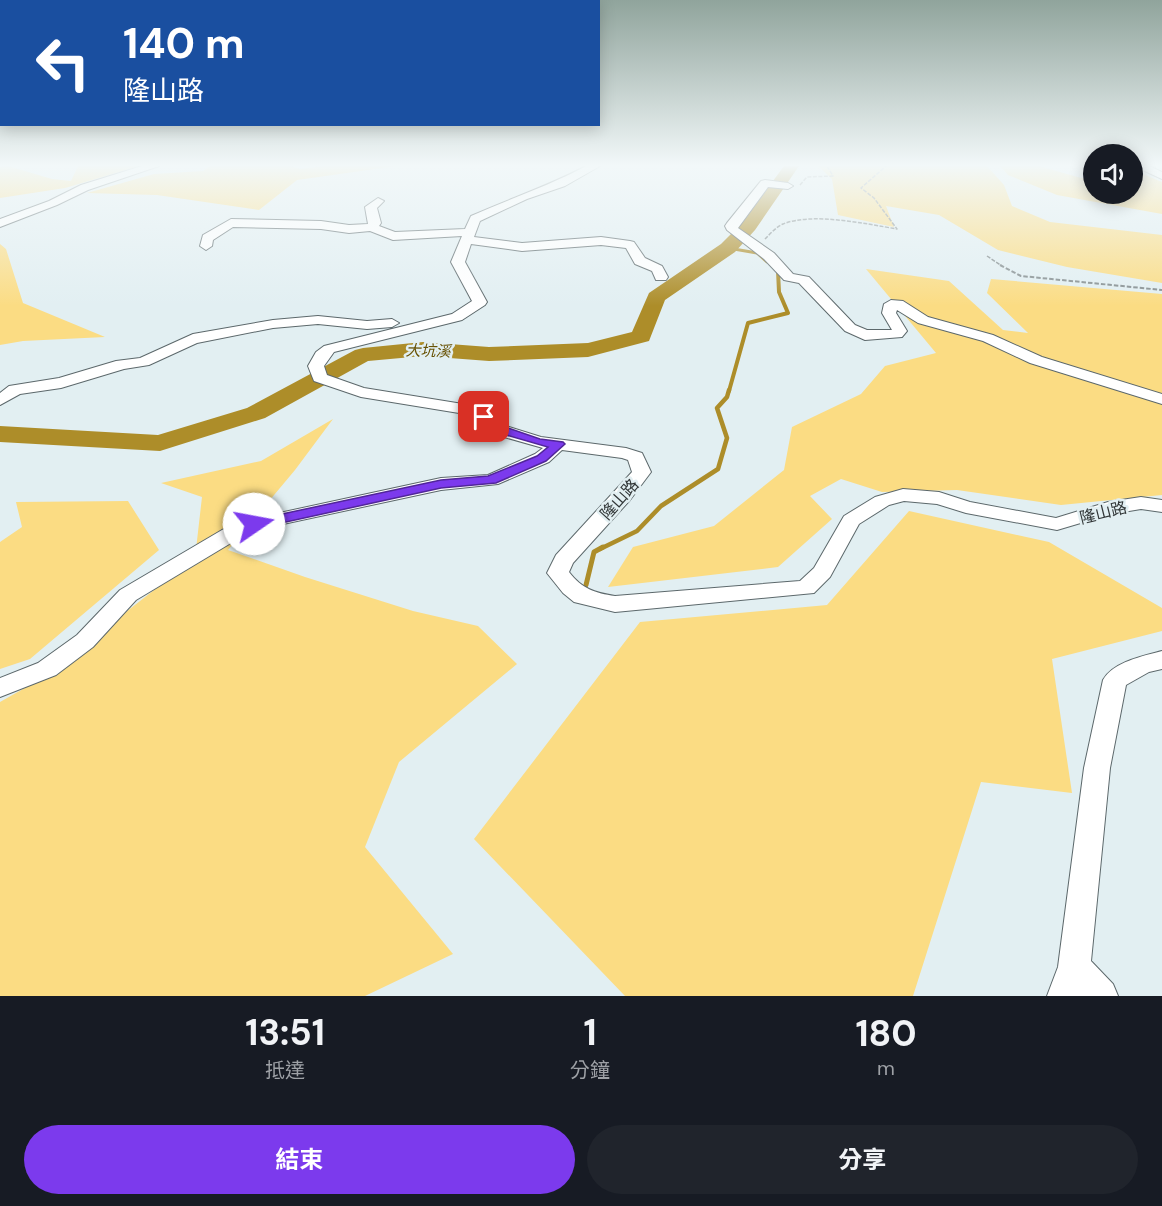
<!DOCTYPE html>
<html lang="zh-TW">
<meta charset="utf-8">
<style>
body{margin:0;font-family:"DM Sans","Noto Sans TC",sans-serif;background:#20242c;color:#f1f3f6;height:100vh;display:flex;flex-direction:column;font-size:22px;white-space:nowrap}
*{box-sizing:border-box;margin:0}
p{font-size:20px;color:#9ea1a6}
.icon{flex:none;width:33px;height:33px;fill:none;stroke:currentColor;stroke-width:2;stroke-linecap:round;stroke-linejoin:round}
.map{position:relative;height:996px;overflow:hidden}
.side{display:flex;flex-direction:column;background:#171b24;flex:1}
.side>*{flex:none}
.banner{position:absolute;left:0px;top:0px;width:600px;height:126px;box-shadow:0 3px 15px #0003;background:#1a4fa0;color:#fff;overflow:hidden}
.fabs{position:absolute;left:1083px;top:144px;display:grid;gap:12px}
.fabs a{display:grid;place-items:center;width:60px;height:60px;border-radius:50%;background:#171b24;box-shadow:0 3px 15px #0003;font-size:30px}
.pin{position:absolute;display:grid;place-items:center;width:51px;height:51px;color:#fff;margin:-26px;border-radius:12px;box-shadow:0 3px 9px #0006}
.me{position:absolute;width:66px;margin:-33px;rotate:78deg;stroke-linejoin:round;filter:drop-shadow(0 0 4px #0008)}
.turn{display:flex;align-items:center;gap:21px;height:126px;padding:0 24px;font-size:27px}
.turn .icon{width:78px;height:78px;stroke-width:2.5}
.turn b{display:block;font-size:42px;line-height:51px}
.eta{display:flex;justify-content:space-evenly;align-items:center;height:102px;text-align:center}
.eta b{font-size:36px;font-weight:700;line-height:42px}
.cta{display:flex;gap:12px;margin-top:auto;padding:12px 24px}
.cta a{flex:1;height:69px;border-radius:36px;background:#7c3aed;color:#fff;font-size:24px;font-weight:700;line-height:69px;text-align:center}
.cta a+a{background:#20242c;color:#f1f3f6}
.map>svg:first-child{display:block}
.green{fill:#fbdc83}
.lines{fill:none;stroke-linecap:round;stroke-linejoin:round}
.stream-far3{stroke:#ad8d29;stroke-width:3}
.stream-far2{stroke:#ad8d29;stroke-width:4}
.stream-far1{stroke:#ad8d29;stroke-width:4.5}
.stream{stroke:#ad8d29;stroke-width:5}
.river{fill:#ad8d29;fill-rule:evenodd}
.minor-casing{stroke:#5c686b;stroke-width:2}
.path-far1{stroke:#858e90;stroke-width:1.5;stroke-dasharray:4 1.5;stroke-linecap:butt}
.path{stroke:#858e90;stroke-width:2;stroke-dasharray:4.5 2;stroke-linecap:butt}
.minor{fill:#fff;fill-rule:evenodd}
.route{fill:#7c3aed;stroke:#51269a;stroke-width:1.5}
.labels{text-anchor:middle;stroke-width:5;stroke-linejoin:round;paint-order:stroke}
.far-water-label{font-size:15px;font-style:italic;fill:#675103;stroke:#e2eff2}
.street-label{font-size:16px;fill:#313637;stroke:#e2eff2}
</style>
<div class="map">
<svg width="1162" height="996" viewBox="0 0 1162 996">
<rect width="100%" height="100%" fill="#e2eff2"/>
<path class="green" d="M8 166 52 179 71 181 78 166H139L65 188 0 198V167Z
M210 166H290L300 169 324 166H396L297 180 259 210 157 195 87 193 154 174 203 171Z
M818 166H987L1004 185 1012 206 1050 222 1162 235V283L1067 267 998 250 939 215 886 206 894 227 838 215 832 179Z
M1000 166H1039L1081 178H1093L1094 194H1132L1133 170 1162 182V214L1057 195 1008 175Z
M0 244 6 249 23 303 105 337 23 341 0 345Z
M866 269 949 281 1003 330 1028 333 987 293 991 279 1162 294V495L1061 505 957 490 882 492 841 479 810 496 832 519 778 567 608 587 633 547 714 526 784 470 792 427 861 394 885 366 936 353Z
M333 419 295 470 228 550 305 577 413 611 478 626 517 664 399 762 365 847 453 954 365 996H0V702L39 680 195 558 202 497 161 483 261 461Z
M128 501 159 550 30 659 0 669V542L22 527 16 502Z
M909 511 1049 542 1162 608V631L1052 659 1072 793 981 782 913 996H625L474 839 640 622 827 605Z"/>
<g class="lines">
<path class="stream-far3" d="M728 248 757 253 767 262"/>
<path class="stream-far2" d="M729 391 748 323 788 313 779 292 778 271"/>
<path class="stream-far1" d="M600 549 637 531 661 506 718 469 727 438 717 408 727 397 729 390"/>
<path class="stream" d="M586 585 594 552 603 547"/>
<path class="river" d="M784 166H799L755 230 735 252 665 300 649 341 588 357 489 361 423 356 368 361 265 418 160 451 0 442V426L158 435 247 408 355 350 363 348 423 342 489 347 588 343 632 332 649 293 721 244 743 222Z"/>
<g class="minor-casing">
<path id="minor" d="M142 166H159L88 190 57 205 0 227V219L49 201 81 185Z
M586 166H600L565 186 527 199 480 221 474 237 522 243 601 237 630 241 634 242 645 258 662 266 668 277 666 280H656L652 271 635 264 626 248 601 245 522 251 471 244 465 262 487 302 485 305 462 320 334 352 324 366 327 375 364 388 469 405 490 413 509 427 541 437 626 448 642 453 651 472 630 500 573 563 569 572C582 589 595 593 615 596L800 581 814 568 844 516 875 497 903 489 939 492 970 502 1056 518 1108 502 1141 497 1162 500V512L1141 509 1111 514 1057 530 966 513 937 504 904 501 889 505 859 524 830 577 814 593 615 612 574 602 563 593 547 573 556 555 632 472 628 460 622 458 562 450 549 462 498 484 441 490 260 529 236 540 136 600 93 647 56 675 0 697V678L38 663 77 635 120 590 222 530 247 520 441 478 488 475 535 454 543 448 497 435 478 421 459 413 361 397 314 381 308 366 316 352 324 346 452 314 472 301 451 262 462 236 393 240 370 231 349 233 321 229 233 227 213 240 212 246 206 250 200 246 203 235 231 219 321 221 349 225 368 224 365 207 378 198 384 201 377 208 381 223 379 226 395 232 465 229 471 216C509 199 549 186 586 166Z
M1134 166H1149L1162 172V179Z
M765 180 788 183 793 186 788 189 768 187 738 228 774 253 793 274 809 277 855 325 867 330H892L882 313 884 304 891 300 903 301 928 317 993 335 1042 357 1162 394V404L1030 363 983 341 918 323 897 310 896 313 907 331 902 337 865 340 845 331 799 283 784 280 764 259 727 230 725 226 727 223 761 181Z
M318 316 367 321 392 319 399 323 392 327 367 329 318 324 273 328 197 343 149 365 124 369 61 388 20 394 0 405V393L9 386 59 378 116 361 140 358 193 334 273 320Z
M1162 651V669L1149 672 1126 685 1110 768 1091 961 1113 984 1118 996H1047L1058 967 1084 768 1103 680C1113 662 1143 656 1162 651Z"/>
</g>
<path class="path-far1" d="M800 185 807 177 833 176 827 166
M765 239C770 234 776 227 783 224 812 212 867 224 897 229L874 198 861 188 886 166
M987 256 1002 266"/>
<path class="path" d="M1000 265 1021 276 1162 290"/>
<use href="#minor" class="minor"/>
</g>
<linearGradient id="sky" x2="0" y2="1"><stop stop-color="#90a49c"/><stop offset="0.54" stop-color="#f2f8f9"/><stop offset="1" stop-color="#f2f8f9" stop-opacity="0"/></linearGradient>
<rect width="1162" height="306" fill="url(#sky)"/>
<path class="route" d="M484 413 508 428 540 439 563 442 565 444 546 461 496 483 441 488 254 529 247 524 254 520 441 480 488 476 537 456 548 447 499 433 480 419 478 417Z"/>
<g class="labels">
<g class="far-water-label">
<text transform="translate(428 351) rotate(1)" y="5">大坑溪</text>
</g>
<g class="street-label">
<text transform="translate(619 499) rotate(-48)" y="6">隆山路</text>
<text transform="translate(1103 512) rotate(-14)" y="6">隆山路</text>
</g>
</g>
</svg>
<div class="fabs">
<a><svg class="icon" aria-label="sound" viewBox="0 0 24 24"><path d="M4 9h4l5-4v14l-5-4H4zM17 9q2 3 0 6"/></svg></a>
</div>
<div class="pin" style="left:484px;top:417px;background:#d93025"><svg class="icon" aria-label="arrive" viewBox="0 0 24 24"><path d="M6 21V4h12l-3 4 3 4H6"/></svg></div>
<svg class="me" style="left:254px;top:524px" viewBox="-20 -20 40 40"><circle r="19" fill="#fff"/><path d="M0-13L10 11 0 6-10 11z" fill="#7c3aed"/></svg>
<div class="banner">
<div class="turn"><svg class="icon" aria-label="left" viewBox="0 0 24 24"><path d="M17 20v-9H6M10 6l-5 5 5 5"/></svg><div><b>140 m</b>隆山路</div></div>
</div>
</div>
<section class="side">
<div class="eta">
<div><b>13:51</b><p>抵達</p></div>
<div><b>1</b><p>分鐘</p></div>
<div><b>180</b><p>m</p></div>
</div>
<div class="cta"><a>結束</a><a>分享</a></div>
</section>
